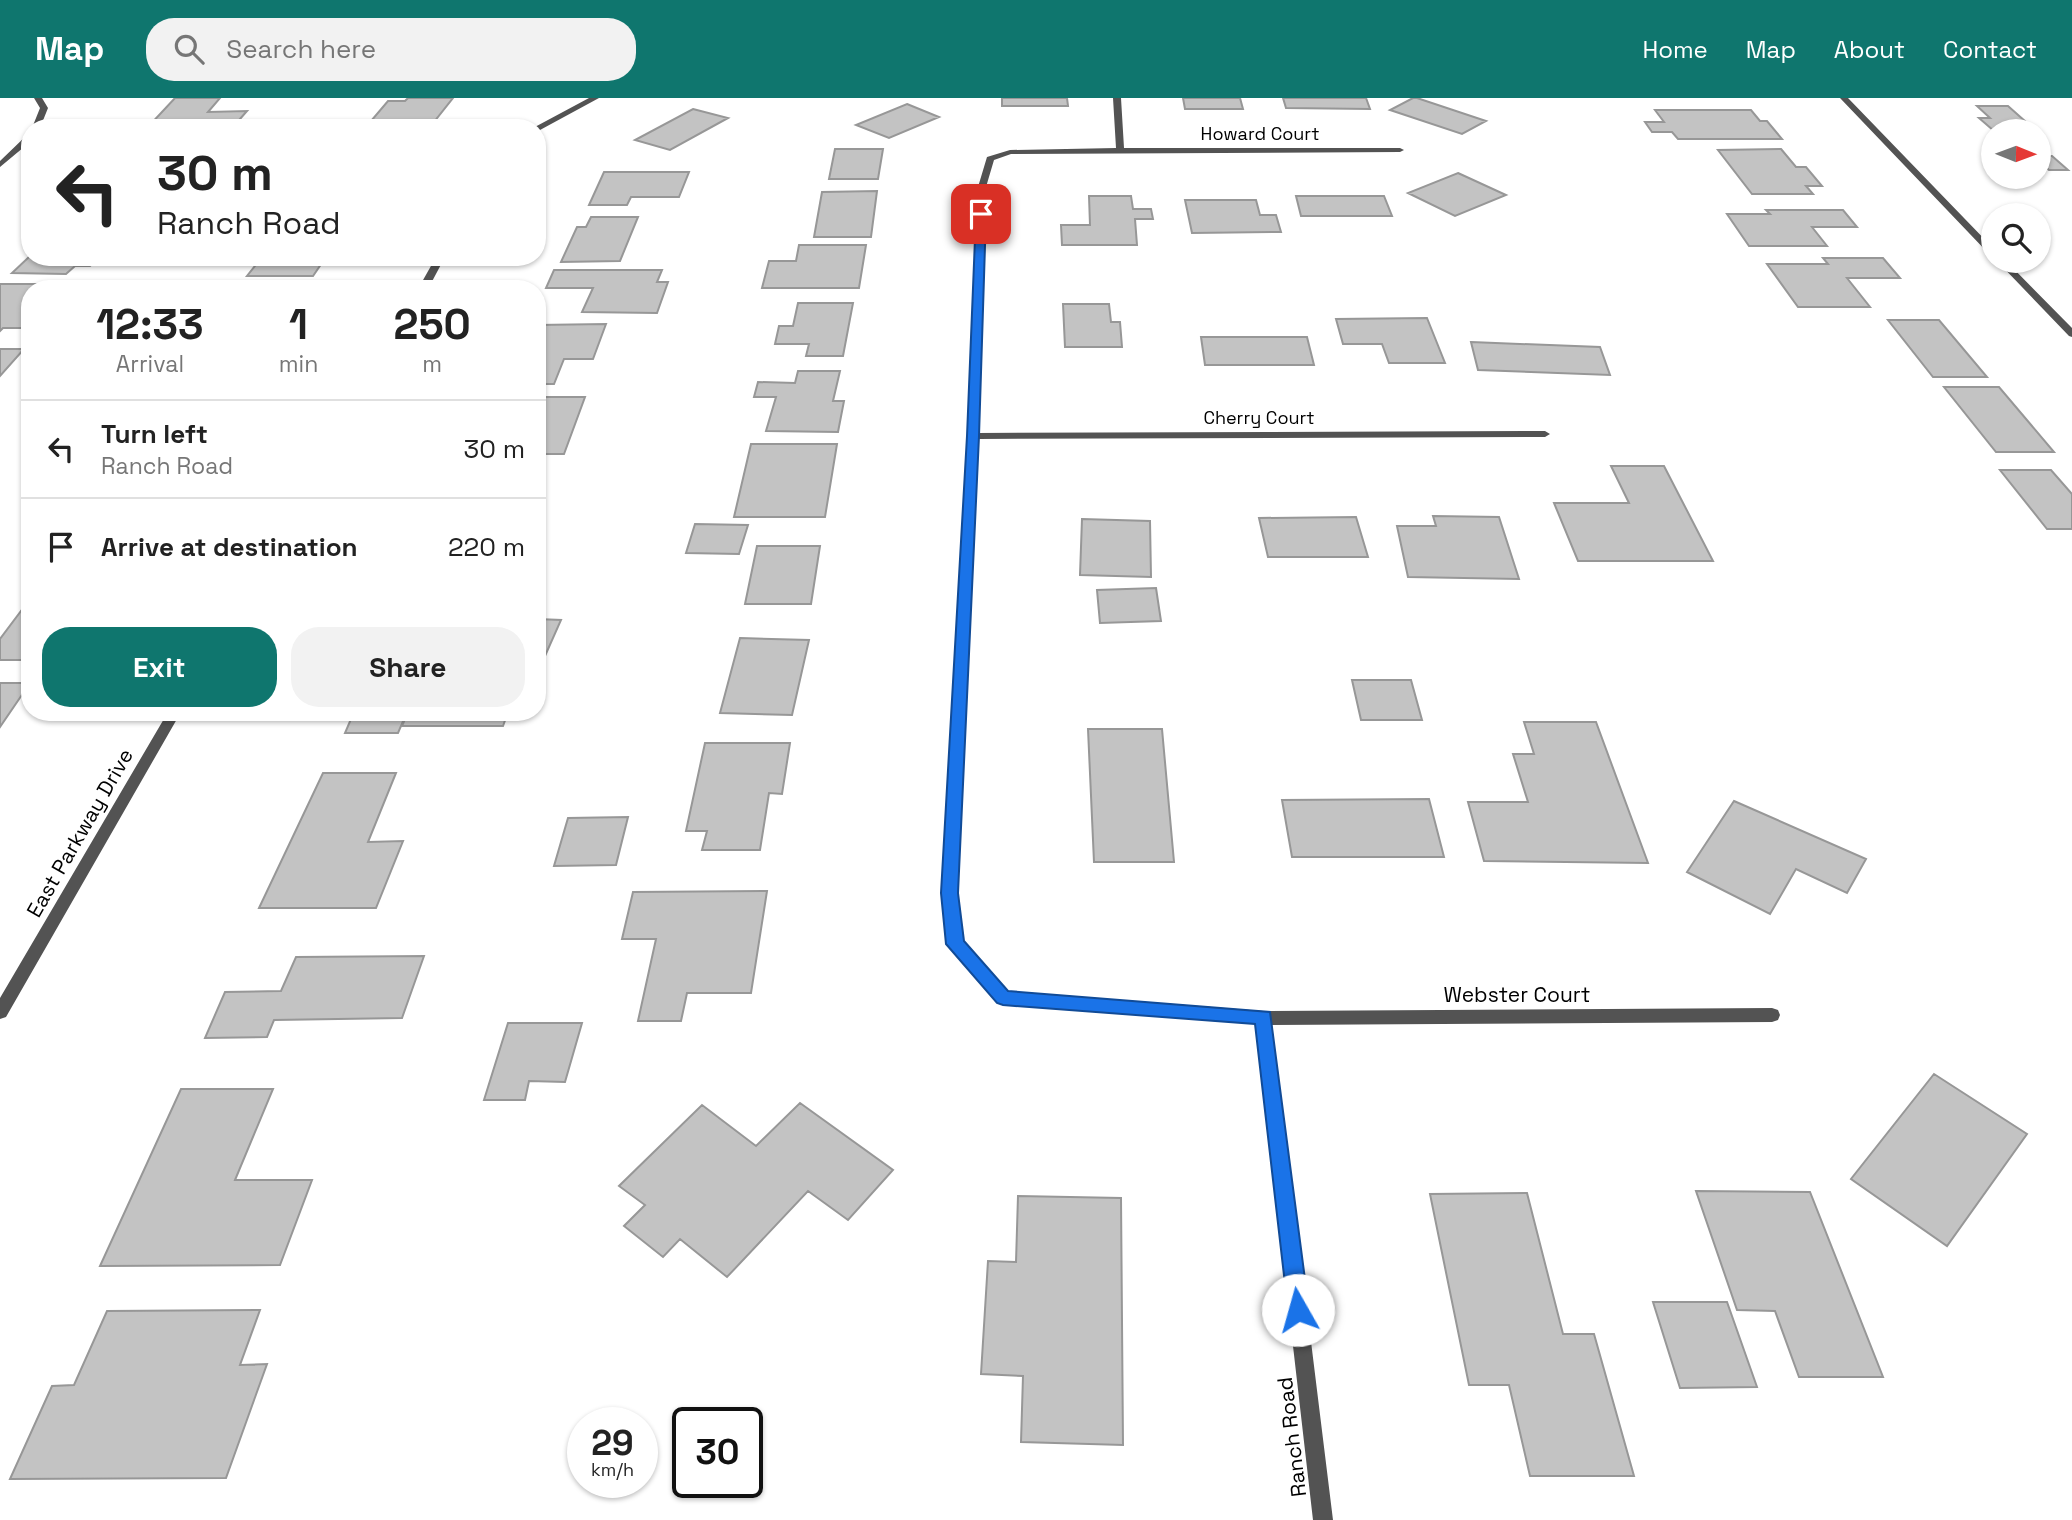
<!DOCTYPE html>
<style>
body{margin:0;font-family:"Space Grotesk",sans-serif;background:#f2f2f2;color:#222;height:100vh;display:flex;flex-direction:column;font-size:26px;white-space:nowrap}
*{box-sizing:border-box;margin:0}
p{font-size:23px;color:#767676}
.icon{flex:none;width:38px;height:38px;fill:none;stroke:currentColor;stroke-width:2;stroke-linecap:round;stroke-linejoin:round}
.map{position:relative;flex:1;overflow:hidden}
.side{position:absolute;left:21px;top:182px;width:525px;height:441px;display:flex;flex-direction:column;background:#fff;border-radius:28px;box-shadow:0 2px 5px #0004}
.side>*{flex:none}
.guide{position:absolute;left:21px;top:21px;width:525px;height:147px;border-radius:28px;box-shadow:0 2px 5px #0004;background:#fff;color:#222;overflow:hidden}
.needle{width:46px;rotate:91deg}
.buttons{position:absolute;left:1981px;top:21px;display:grid;gap:14px}
.buttons a{display:grid;place-items:center;width:70px;height:70px;border-radius:50%;background:#fff;box-shadow:0 2px 5px #0004;font-size:35px}
.speed{position:absolute;left:567px;top:1309px;display:flex;gap:14px;font-size:35px;font-weight:700;text-align:center}
.speed>*{display:grid;place-content:center;width:91px;height:91px;border-radius:50%;background:#fff;box-shadow:0 2px 5px #0004;line-height:1}
.speed small{font-size:18px;font-weight:400}
.speed .limit{border:4px solid #111;border-radius:10px;background:#fff;color:#111}
.pin{position:absolute;display:grid;place-items:center;width:60px;height:60px;color:#fff;margin:-30px;border-radius:14px;box-shadow:0 4px 10px #0006}
.me{position:absolute;width:77px;margin:-38px;rotate:353deg;stroke-linejoin:round;filter:drop-shadow(0 0 5px #0008)}
.turn{display:flex;align-items:center;gap:24px;height:147px;padding:0 21px;font-size:32px}
.turn .icon{width:91px;height:91px;stroke-width:2.5}
.turn b{display:block;font-size:49px;line-height:60px}
.eta{display:flex;justify-content:space-evenly;align-items:center;height:119px;text-align:center}
.eta b{font-size:42px;font-weight:800;line-height:49px}
.action{display:flex;gap:14px;margin-top:auto;padding:14px 21px}
.action a{flex:1;height:80px;border-radius:28px;background:#0f766e;color:#fff;font-size:28px;font-weight:800;line-height:80px;text-align:center}
.action a+a{background:#f2f2f2;color:#222}
ul{padding:0;list-style:none}
li{display:flex;align-items:center;gap:21px;height:98px;padding:0 21px;border-top:2px solid #e0e0e0}
li div{flex:1}
li b{display:block;font-size:26px}
li em{font-style:normal}
header{display:flex;align-items:center;gap:42px;box-sizing:border-box;height:98px;padding:0 35px;background:#0f766e;color:#fff}
header strong{font-size:33px}
nav{display:flex;gap:38px;margin-inline-start:auto;font-size:24px}
.search{width:490px;height:63px;background:#f2f2f2;display:flex;align-items:center;gap:18px;box-sizing:border-box;padding:0 24px;border-radius:28px;color:#767676;font-size:26px}
.map>svg:first-child{display:block}
.building{fill:#c3c3c3;stroke:#979797;stroke-width:2}
.lines{fill:none;stroke-linecap:round;stroke-linejoin:round}
.minor{fill:#535353;fill-rule:evenodd}
.route{fill:#1a73e8;stroke:#114b97;stroke-width:2}
.labels{text-anchor:middle;stroke-width:5;stroke-linejoin:round;paint-order:stroke}
.far-street-label{font-size:18px;fill:#000;stroke:#fff}
.street-label{font-size:21px;fill:#000;stroke:#fff}
</style>
<header>
<strong>Map</strong>
<div class="search"><svg class="icon" aria-label="search" viewBox="0 0 24 24"><circle cx="10" cy="10" r="6"/><path d="M15 15l6 6"/></svg>Search here</div>
<nav><a>Home</a><a>Map</a><a>About</a><a>Contact</a></nav>
</header>
<div class="map">
<svg width="2072" height="1422" viewBox="0 0 2072 1422">
<rect width="100%" height="100%" fill="#fff"/>
<path class="building" d="M175 0H220L208 14 247 13 233 29 147 30Z
M408 0H453L430 29 388 28 392 23H371L388 3H405Z
M1002 0H1067L1068 8H1002Z
M1183 0H1240L1243 11H1185Z
M1283 0H1366L1370 11 1286 10Z
M1413 0H1417L1486 23 1462 36 1390 12Z
M907 6 939 19 889 40 856 27Z
M1977 8H2008L2036 33H1994L1979 20H1990Z
M693 11 728 20 670 52 635 42Z
M1655 12H1751L1760 23H1767L1782 41H1678L1672 34H1652L1645 24H1664Z
M835 51H883L878 81H829Z
M1781 51 1796 69H1806L1822 88H1806L1813 96H1752L1718 52Z
M2039 58H2052L2068 72H2049L2039 63Z
M604 74H689L679 99H631L627 107H589Z
M1458 75 1506 97 1455 118 1408 95Z
M877 93 871 139H814L822 94Z
M1089 98H1131L1133 111H1151L1153 121H1135L1137 147H1062L1061 127H1090Z
M1296 98H1384L1392 118H1301Z
M1185 102H1256L1260 117H1276L1281 134 1192 135Z
M1766 112H1843L1857 129H1812L1827 148H1749L1727 116H1770Z
M591 119H638L620 163 561 164 577 129H586Z
M799 147H866L859 190H762L769 163H796Z
M30 158V159H99L90 168H75L66 176 12 175Z
M262 159H326L313 178H247Z
M1823 160H1883L1900 180H1847L1870 209H1798L1767 166H1828Z
M554 172H662L657 184H668L657 215 582 214 593 190H546Z
M0 186H44L39 191H30L29 230H3L0 233Z
M303 187 301 191H229L232 188Z
M798 205H853L843 258H806L809 246H775L779 228H793Z
M1063 206H1109L1111 224H1120L1122 249H1065Z
M1427 220 1445 265H1389L1382 246H1343L1336 221Z
M1888 222H1939L1987 279H1933Z
M606 226 593 261H564L554 286H537V227Z
M1201 239H1307L1314 267H1205Z
M1471 244 1600 249 1610 277 1478 272Z
M0 251H24L0 278Z
M798 273H840L833 303H844L838 334 766 333 776 299H754L758 284 795 285Z
M1944 289H1999L2054 354H1996Z
M537 299H585L564 356H537Z
M751 346H837L825 419H734Z
M1611 368H1664L1713 463H1578L1554 405H1629Z
M2000 372H2051L2072 396V431H2047Z
M1433 418 1499 419 1519 481 1408 479 1397 428H1436Z
M1356 419 1368 459H1268L1259 420Z
M1082 421 1150 423 1151 479 1080 477Z
M695 426 748 427 739 456 686 455Z
M757 448H820L811 506H745Z
M1156 490 1161 523 1100 525 1097 492Z
M30 501V562H0V541Z
M537 521 561 522 545 558H537Z
M740 540 809 542 792 617 720 615Z
M1352 582H1411L1422 622H1361Z
M0 585H30L0 629Z
M354 614H407L398 635H345Z
M408 614H508L503 628H402Z
M1524 624H1596L1648 765 1484 763 1468 704H1528L1513 656H1534Z
M1088 631H1162L1174 764H1094Z
M705 645H790L782 696 769 695 760 752H702L707 733H686Z
M323 675H396L368 744 403 743 376 810H259Z
M1429 701 1444 759H1292L1282 702Z
M1734 703 1866 761 1847 795 1796 771 1770 816 1687 774Z
M628 719 616 767 554 768 568 720Z
M767 793 751 895H687L681 923H638L656 841H622L633 794Z
M424 858 402 920 274 922 267 939 205 940 225 894 281 893 296 859Z
M508 925H582L565 984 529 983 525 1002H484Z
M1934 976 2027 1036 1947 1148 1851 1081Z
M181 991H273L235 1082H312L280 1167 100 1168Z
M800 1005 893 1072 848 1122 808 1093 727 1179 680 1141 663 1159 624 1128 645 1107 619 1088 702 1007 756 1048Z
M1696 1093 1810 1094 1883 1279H1799L1775 1213 1737 1212Z
M1527 1095 1563 1236H1594L1634 1378H1530L1509 1287H1469L1430 1096Z
M1018 1098 1121 1100 1123 1347 1021 1344 1023 1278 981 1276 988 1163 1016 1164Z
M1653 1204H1727L1757 1289 1680 1290Z
M260 1212 240 1267 267 1266 226 1380 10 1381 52 1288 74 1287 107 1213Z"/>
<g class="lines">
<path class="minor" d="M34 0H42L48 10 40 30H32L40 10Z
M589 0H599L540 32 533 30Z
M1113 0H1121L1124 50H1400L1404 52 1400 54 1011 56 994 62 986 89 978 335 1545 333 1550 336 1545 339 978 341 956 795 962 844 1007 893 1263 913 1772 910 1778 912 1780 917 1778 922 1772 924 1272 927 1333 1422H1313L1256 926 1003 905 997 904 947 846 942 795 968 338 978 89 987 59 1010 52 1116 50Z
M1840 0H1848L1993 150V158L1990 157Z
M27 37H30V44L0 69V63Z
M436 159H445L428 191H418Z
M1997 163H2006L2072 230V239L2069 238Z
M168 614H181L6 919 0 921V900Z"/>
</g>
<path class="route" d="M981 113 986 116 979 338 958 795 964 843 1008 893 1270 914 1309 1212 1306 1219 1298 1222 1291 1219 1288 1212 1255 926 1003 907 997 905 946 846 941 795 967 338 976 116Z"/>
<g class="labels">
<g class="far-street-label">
<text x="1260" y="42">Howard Court</text>
<text x="1259" y="326">Cherry Court</text>
</g>
<g class="street-label">
<text transform="translate(80 735) rotate(-60)" y="7">East Parkway Drive</text>
<text x="1517" y="904">Webster Court</text>
<text transform="translate(1292 1339) rotate(-97)" y="7">Ranch Road</text>
</g>
</g>
</svg>
<div class="buttons">
<a><svg class="needle" viewBox="-14 -14 28 28"><path d="M0-13l5 13h-10z" fill="#e53935"/><path d="M0 13l5-13h-10z" fill="#767676"/></svg></a>
<a><svg class="icon" aria-label="search" viewBox="0 0 24 24"><circle cx="10" cy="10" r="6"/><path d="M15 15l6 6"/></svg></a>
</div>
<div class="speed"><div>29<small>km/h</small></div><div class="limit">30</div></div>
<div class="pin" style="left:981px;top:116px;background:#d93025"><svg class="icon" aria-label="arrive" viewBox="0 0 24 24"><path d="M6 21V4h12l-3 4 3 4H6"/></svg></div>
<svg class="me" style="left:1298px;top:1212px" viewBox="-20 -20 40 40"><circle r="19" fill="#fff"/><path d="M0-13L10 11 0 6-10 11z" fill="#1a73e8"/></svg>
<div class="guide">
<div class="turn"><svg class="icon" aria-label="left" viewBox="0 0 24 24"><path d="M17 20v-9H6M10 6l-5 5 5 5"/></svg><div><b>30 m</b>Ranch Road</div></div>
</div>
<section class="side">
<div class="eta">
<div><b>12:33</b><p>Arrival</p></div>
<div><b>1</b><p>min</p></div>
<div><b>250</b><p>m</p></div>
</div>
<ul>
<li><svg class="icon" aria-label="left" viewBox="0 0 24 24"><path d="M17 20v-9H6M10 6l-5 5 5 5"/></svg><div><b>Turn left</b><p>Ranch Road</p></div><em>30 m</em></li>
<li><svg class="icon" aria-label="arrive" viewBox="0 0 24 24"><path d="M6 21V4h12l-3 4 3 4H6"/></svg><div><b>Arrive at destination</b></div><em>220 m</em></li>
</ul>
<div class="action"><a>Exit</a><a>Share</a></div>
</section>
</div>
